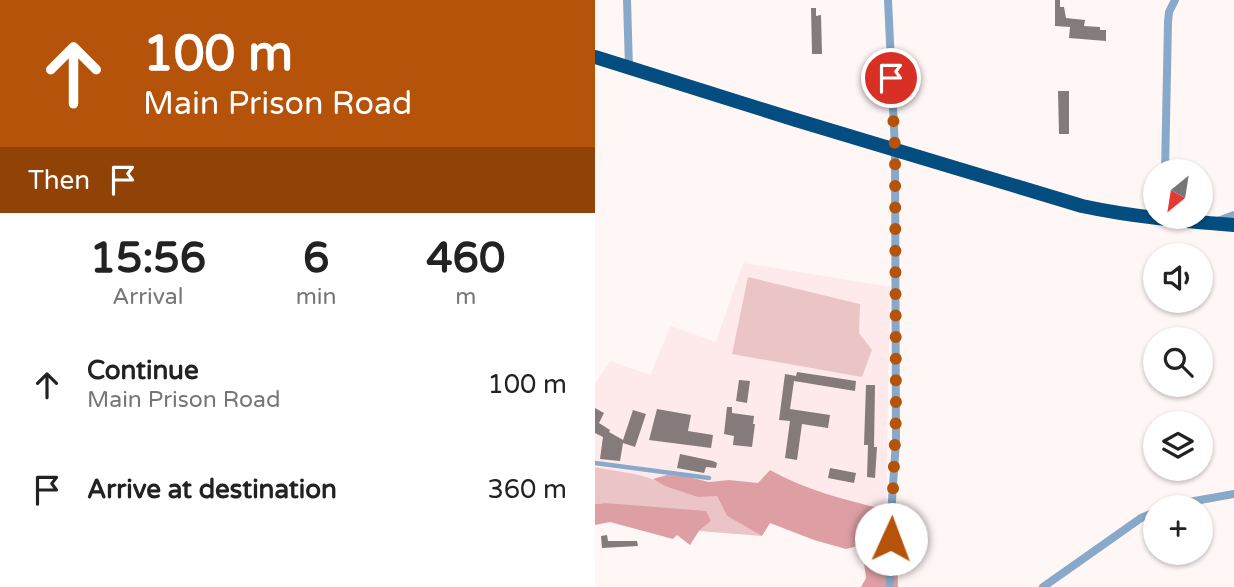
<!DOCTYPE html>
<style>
body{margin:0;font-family:"Varela Round",sans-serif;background:#f6f6f6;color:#222;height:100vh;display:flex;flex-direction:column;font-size:26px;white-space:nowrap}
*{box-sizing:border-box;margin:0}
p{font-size:23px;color:#767676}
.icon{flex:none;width:38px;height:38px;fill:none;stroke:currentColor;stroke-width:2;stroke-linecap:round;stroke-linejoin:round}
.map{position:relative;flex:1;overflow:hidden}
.details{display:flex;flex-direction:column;background:#fff;width:595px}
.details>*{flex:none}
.guide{background:#b45309;color:#fff;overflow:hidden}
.needle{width:46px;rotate:210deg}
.controls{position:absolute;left:548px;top:159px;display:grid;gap:14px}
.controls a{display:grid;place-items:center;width:70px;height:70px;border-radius:50%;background:#fff;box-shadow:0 2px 5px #0004;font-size:35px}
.pin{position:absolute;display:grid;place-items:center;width:60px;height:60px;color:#fff;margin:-30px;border:4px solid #fff;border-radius:50%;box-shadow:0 2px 7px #0007}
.me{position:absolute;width:77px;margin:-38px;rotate:2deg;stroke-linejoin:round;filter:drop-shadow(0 0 5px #0008)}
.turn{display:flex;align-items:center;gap:24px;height:147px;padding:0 28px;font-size:32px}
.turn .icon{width:91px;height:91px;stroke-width:2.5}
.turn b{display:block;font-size:49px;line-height:60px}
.then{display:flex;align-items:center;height:66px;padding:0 28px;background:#0003;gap:14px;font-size:26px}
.eta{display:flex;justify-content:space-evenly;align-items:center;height:119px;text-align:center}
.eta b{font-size:42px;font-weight:700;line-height:49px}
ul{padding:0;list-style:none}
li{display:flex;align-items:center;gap:21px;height:105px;padding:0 28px}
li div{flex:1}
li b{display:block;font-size:26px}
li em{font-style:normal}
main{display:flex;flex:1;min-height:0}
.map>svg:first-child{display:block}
.built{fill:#feeaeb}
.green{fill:#ebc4c6}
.forest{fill:#dd9fa3}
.building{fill:#857b7b}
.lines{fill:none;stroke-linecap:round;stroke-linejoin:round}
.lane{stroke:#88a9ca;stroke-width:4.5}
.street{stroke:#88a9ca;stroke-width:8}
.highway{stroke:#044d80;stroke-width:14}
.route{stroke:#b45309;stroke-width:12;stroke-dasharray:0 21.6}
</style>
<main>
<section class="details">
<div class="guide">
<div class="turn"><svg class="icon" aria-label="ahead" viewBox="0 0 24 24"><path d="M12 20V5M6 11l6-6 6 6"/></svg><div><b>100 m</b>Main Prison Road</div></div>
<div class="then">Then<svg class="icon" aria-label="arrive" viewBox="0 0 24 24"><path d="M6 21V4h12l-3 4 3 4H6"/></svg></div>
</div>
<div class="eta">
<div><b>15:56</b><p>Arrival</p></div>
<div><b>6</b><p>min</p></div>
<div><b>460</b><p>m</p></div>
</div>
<ul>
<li><svg class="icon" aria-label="ahead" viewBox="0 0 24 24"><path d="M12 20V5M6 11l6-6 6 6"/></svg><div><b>Continue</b><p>Main Prison Road</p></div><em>100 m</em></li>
<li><svg class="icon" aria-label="arrive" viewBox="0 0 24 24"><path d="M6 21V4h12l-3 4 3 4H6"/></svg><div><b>Arrive at destination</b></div><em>360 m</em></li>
</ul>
</section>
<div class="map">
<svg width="639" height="587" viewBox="0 0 639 587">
<rect width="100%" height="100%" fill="#fff6f6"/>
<path class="built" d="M148 263 295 287 291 510 254 501 194 481 175 470 163 483 134 480 114 482 89 476 72 475 58 479 0 467V384L15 361 55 375 76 326 121 342Z"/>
<path class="green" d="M153 277 265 304 264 333 277 350 267 377 137 354Z
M0 467C17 471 44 473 59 480 83 490 95 497 122 496L132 516 167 536 104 531 116 521 10 503 0 504Z"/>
<path class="forest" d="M175 470C210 490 251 500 291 510L302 545 303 587H266L271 578 268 555 271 544 251 549 219 540 175 523 167 536 132 516 122 496 103 497 70 486 58 479 72 475 89 476 114 482 134 480 163 483Z
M10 503 111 511 116 521 104 531 95 545 82 535 78 539 15 522 0 525V504Z"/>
<path class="building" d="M460 0H465V7H469L471 18 490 20 489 26 505 27V30H511V41L474 38 475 27 460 26Z
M216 8H221V16L226 15 227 54H217Z
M463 91H474V134H464Z
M202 372 261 381 260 391 199 381 195 409 235 415 233 428 207 424 202 460 190 458 195 421 184 420 190 374 201 376Z
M144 380 155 381 152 403 141 401Z
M271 385H280L279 447H282L280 478 272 477 273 445H269Z
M132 407H137V413L159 416 158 424H160L157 447 138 445 139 436 129 434Z
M0 408 9 413 4 423 15 430 14 432 28 440 38 410 51 414 40 447 28 443 25 461 5 459 8 437 0 433Z
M62 409 96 415 93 431 118 435 116 448 54 440Z
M85 454 118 461 122 463 121 468 111 467 109 473 82 468Z
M235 468 261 473 259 483 233 478Z
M12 535 13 541H42L43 546 7 548 6 536Z"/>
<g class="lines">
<path class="lane" d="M0 463 114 478"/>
<path class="street" d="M32 0 34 68
M293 0 300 149 301 441 296 515 295 587
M570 172 573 22 574 12 580 0
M623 221 639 215
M570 508 594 502 639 494
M448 587 546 518 560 512"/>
<path class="highway" d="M0 57 201 120 487 206C538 217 587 221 639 225"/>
</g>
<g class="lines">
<path class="route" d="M296 78 300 149 301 415 296 539"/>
</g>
</svg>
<div class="controls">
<a><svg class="needle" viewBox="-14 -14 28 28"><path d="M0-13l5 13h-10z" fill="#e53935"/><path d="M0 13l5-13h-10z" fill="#767676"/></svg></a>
<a><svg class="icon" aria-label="sound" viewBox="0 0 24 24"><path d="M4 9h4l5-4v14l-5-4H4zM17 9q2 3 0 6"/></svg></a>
<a><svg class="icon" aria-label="search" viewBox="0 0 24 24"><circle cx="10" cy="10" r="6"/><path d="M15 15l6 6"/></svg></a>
<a><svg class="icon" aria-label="layers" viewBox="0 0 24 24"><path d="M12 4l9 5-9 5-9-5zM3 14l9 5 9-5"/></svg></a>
<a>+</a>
</div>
<div class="pin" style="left:296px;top:78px;background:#d93025"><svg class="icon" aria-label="arrive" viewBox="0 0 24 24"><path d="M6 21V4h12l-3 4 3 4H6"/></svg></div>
<svg class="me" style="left:296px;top:539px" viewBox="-20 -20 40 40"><circle r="19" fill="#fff"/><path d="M0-13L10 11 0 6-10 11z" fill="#b45309"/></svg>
</div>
</main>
